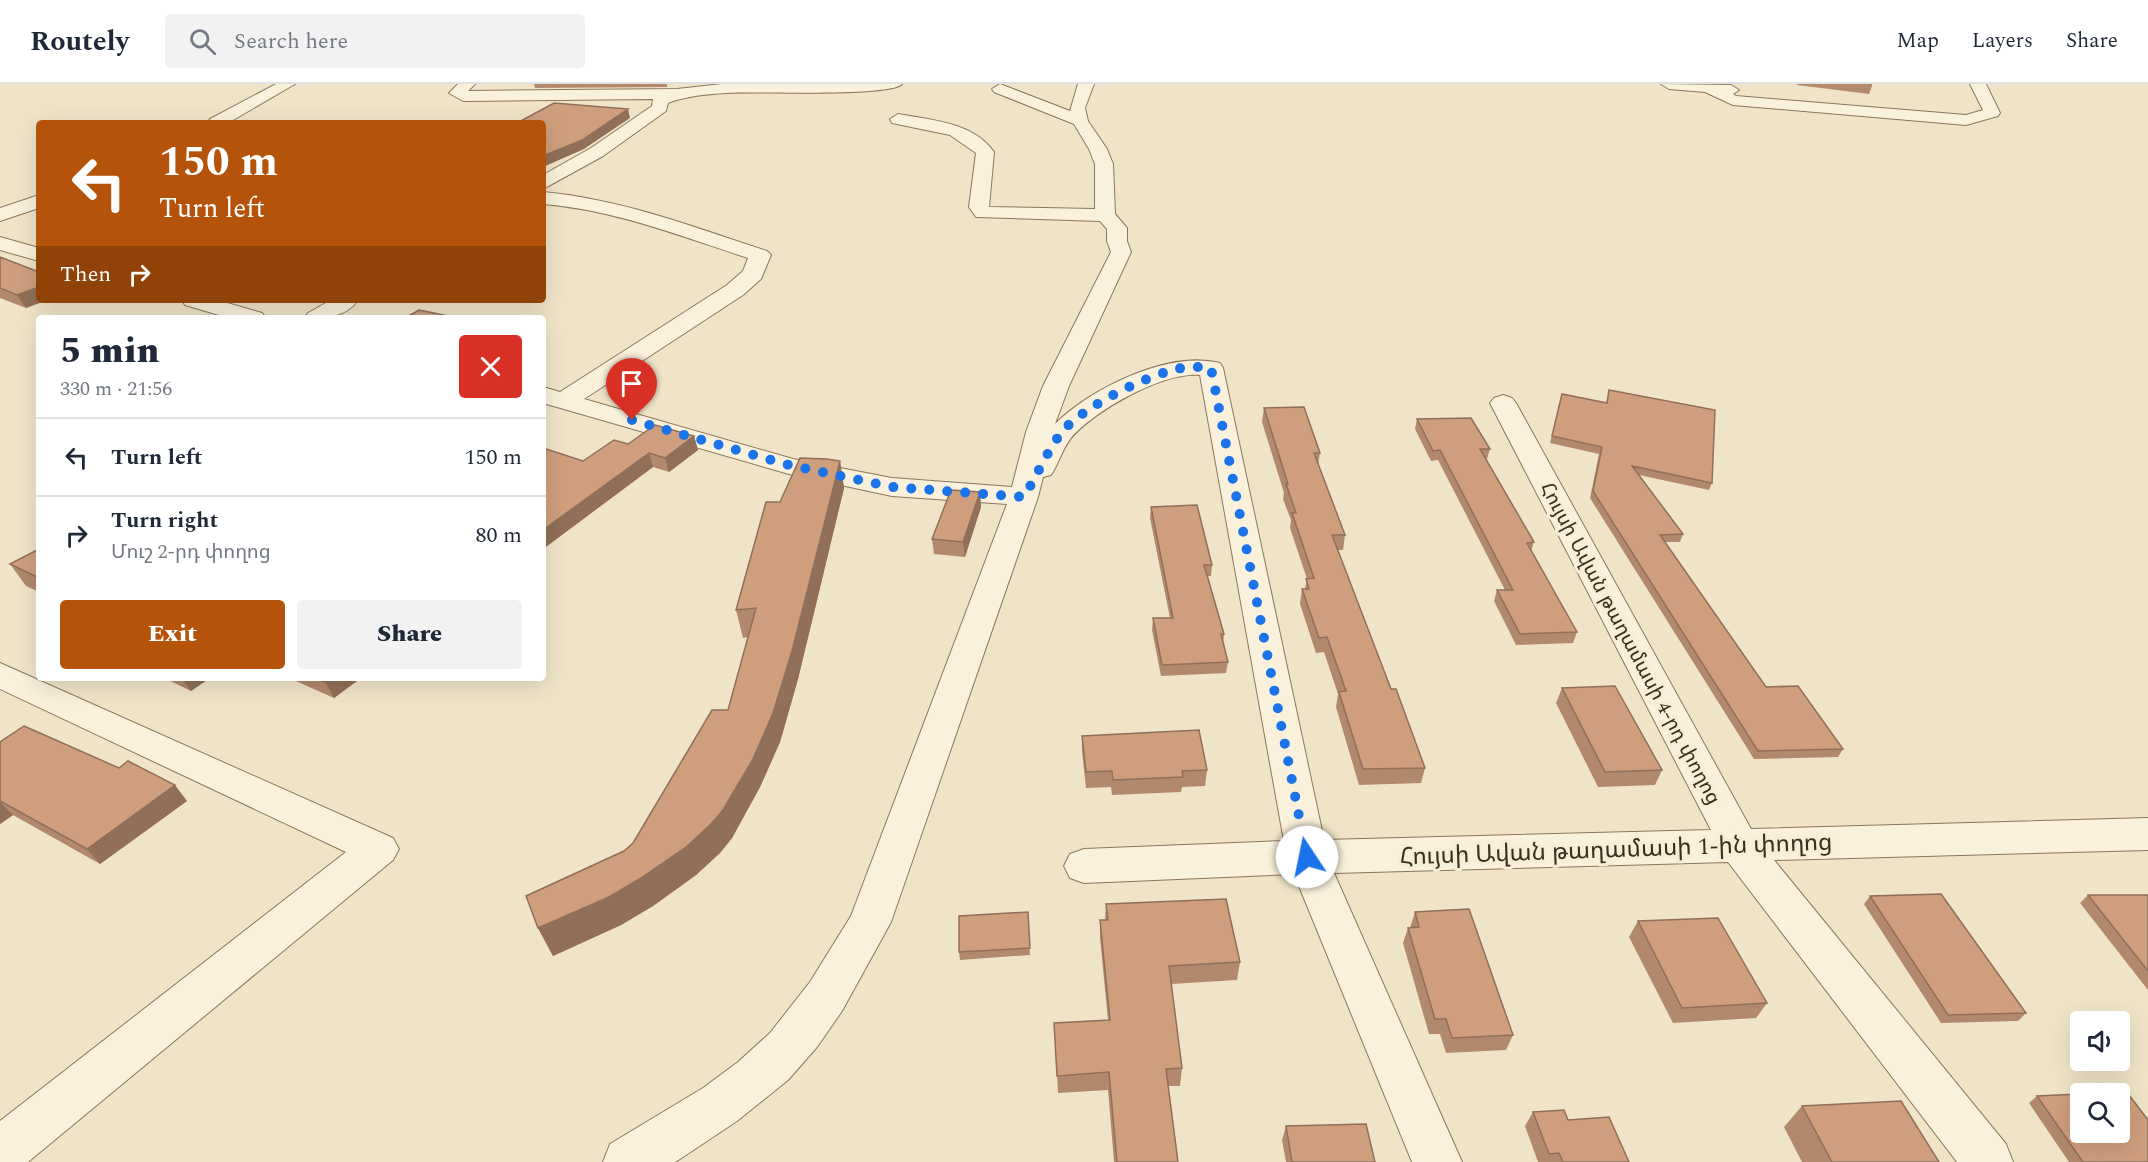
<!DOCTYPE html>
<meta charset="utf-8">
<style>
body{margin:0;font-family:Spectral,"Noto Sans Armenian",serif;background:#f2f2f3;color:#1f2937;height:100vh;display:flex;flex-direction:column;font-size:22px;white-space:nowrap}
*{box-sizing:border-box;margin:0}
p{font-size:20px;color:#747a83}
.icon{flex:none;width:33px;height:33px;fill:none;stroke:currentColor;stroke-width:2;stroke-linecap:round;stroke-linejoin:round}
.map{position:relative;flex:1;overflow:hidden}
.sheet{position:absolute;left:36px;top:231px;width:510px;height:366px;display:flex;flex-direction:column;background:#fff;border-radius:6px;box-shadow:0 6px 24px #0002}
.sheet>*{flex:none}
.guide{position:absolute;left:36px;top:36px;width:510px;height:183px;border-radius:6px;box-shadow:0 6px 24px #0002;background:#b45309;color:#fff;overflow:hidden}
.fabs{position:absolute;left:2070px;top:927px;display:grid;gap:12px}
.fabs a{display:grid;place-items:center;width:60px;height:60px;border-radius:6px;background:#fff;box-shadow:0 6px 24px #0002;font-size:30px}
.pin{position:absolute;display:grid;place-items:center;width:51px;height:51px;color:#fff;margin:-62px -26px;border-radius:50% 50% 50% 0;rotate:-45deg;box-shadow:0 0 6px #0007}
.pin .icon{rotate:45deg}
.me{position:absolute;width:66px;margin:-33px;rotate:349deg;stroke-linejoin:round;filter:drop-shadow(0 0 4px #0008)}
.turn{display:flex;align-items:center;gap:21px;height:126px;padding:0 24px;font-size:27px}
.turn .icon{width:78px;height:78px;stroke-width:2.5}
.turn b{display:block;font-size:42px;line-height:51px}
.then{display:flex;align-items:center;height:57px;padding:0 24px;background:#0003;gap:12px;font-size:22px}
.round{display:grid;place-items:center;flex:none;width:63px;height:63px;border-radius:6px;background:#f2f2f3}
.headline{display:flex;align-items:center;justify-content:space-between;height:102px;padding:0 24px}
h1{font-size:36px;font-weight:800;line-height:45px}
.button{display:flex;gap:12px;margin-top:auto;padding:12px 24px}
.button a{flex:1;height:69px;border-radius:6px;background:#b45309;color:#fff;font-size:24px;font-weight:800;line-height:69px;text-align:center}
.button a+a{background:#f2f2f3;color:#1f2937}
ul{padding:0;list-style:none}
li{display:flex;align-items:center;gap:18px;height:78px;padding:0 24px;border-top:2px solid #e0e1e3}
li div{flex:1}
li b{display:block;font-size:22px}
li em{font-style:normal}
header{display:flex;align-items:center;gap:36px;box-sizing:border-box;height:84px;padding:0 30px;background:#fff;border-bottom:2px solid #e0e1e3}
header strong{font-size:28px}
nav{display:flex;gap:33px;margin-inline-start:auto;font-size:21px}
.search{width:420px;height:54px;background:#f2f2f3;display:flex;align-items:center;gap:15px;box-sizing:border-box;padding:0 21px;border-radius:6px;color:#747a83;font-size:22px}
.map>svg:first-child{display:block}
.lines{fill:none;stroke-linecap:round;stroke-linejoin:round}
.minor-casing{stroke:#8d765c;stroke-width:2}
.minor{fill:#faf1dc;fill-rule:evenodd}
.wall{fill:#b2896c}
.shaded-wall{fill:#916f58}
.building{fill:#cf9f7d;stroke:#916f58;stroke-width:1.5}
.route{stroke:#1a73e8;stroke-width:10;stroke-dasharray:0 18}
.labels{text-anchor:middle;stroke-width:6;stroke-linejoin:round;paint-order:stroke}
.street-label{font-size:20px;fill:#3d2e20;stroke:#f7eed8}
.near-street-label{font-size:24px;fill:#3d2e20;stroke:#f7eed8}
</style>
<header>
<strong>Routely</strong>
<div class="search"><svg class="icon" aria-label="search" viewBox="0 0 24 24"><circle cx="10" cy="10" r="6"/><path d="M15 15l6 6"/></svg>Search here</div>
<nav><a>Map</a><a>Layers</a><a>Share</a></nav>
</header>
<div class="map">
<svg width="2148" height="1078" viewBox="0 0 2148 1078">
<rect width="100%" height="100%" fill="#f0e4c8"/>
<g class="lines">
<g class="minor-casing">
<path id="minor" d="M276 0H295L228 39H208L210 35Z
M458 0H475L468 7 677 5 722 0H902C891 13 753 7 727 9 708 10 686 12 668 19L666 27 603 72 543 105V91L591 64 652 22 653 15 463 17 449 9Z
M1000 0 1070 27 1078 0H1094L1085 24 1088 37 1107 65 1113 80 1115 130 1127 144V157L1131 168 1069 302 1055 340C1091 304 1169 266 1220 279L1223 284 1324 756 1711 746 1490 319 1494 314 1503 311 1512 314 1516 319 1751 745 2148 734V766L1774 776 2006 1060 2013 1078H1957L1728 778 1334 789 1462 1078H1412L1294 790 1084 799 1070 794 1064 782 1070 770 1084 765 1284 757 1200 291C1163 288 1095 326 1071 354 1062 365 1059 379 1051 391L1043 393 1038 413 891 838 842 927 817 963 788 996 737 1037 683 1073 675 1078H603L610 1060 703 1004 738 978 770 949 810 898 851 832 1007 420 892 412 789 390 543 319V303L560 308 727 201 743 187 748 174C680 152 615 126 543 120V108C621 115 693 143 767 167L771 171 761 195 743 211 584 315 793 375 892 394 1012 403 1026 348 1043 302 1111 168 1107 157V145L1100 137 976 133 969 123 976 69 950 51 892 39 890 35 898 30C931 36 973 38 994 68L989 123 1095 125V80L1089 65 1074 40 994 8 992 5Z
M1661 0 1731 1 1739 6 1733 10 1736 12 1966 31 1983 26 1970 0H1986L2000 29 1998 32 1966 41 1733 21 1705 8 1669 5Z
M39 111V124L0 137V124Z
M0 153 39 164V177L0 166Z
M182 216H217L262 229 266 234H229L185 221Z
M331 216H358C346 234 324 234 304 234L308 229Z
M0 579 393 754 399 765 393 776 28 1078H0V1037L346 768 0 605Z"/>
</g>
<use href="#minor" class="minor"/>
</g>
<path class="wall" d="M534 0H667V3L535 4Z
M1797 0H1872V2L1869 10 1797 1Z
M0 173 39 216H47L26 224 0 214Z
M1609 306 1712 399 1709 406 1639 391 1683 450 1680 458H1665L1766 603 1843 665 1838 673 1754 675 1590 414 1599 370 1550 359 1562 310 1606 319Z
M1264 324 1320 369 1318 381 1345 451 1343 466H1337L1391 605 1425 684 1421 699 1359 701 1336 623 1338 610 1324 568 1316 569 1300 520 1302 505H1305L1307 495 1290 444 1291 436 1283 415 1284 409 1262 338Z
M1417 335 1490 365 1487 375H1486L1534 458 1531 467 1577 548 1573 559 1516 561 1494 517 1497 506H1505L1438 376 1431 377 1415 345Z
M694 352 698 366 669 388 653 383 543 465V364L583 377 628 360Z
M840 377 844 404 798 595 780 658 760 703 732 754 720 769 696 791 653 822 621 841 553 872 538 844 633 759 728 626 748 553 743 554 736 526Z
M980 408 981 423 965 473 934 470 932 455Z
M1151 423 1212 481 1211 492H1208L1224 550 1223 559 1228 578 1226 589 1161 592 1152 546 1153 534H1170L1150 434Z
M39 465V508L26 502 10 480Z
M164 594H210L191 607Z
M289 594H361L334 614Z
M1562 604 1662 686 1655 701 1598 703 1556 619Z
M1082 652 1207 686 1205 702 1182 703 1181 708 1112 711 1111 703 1086 704 1082 667Z
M0 658 187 717 100 780 13 731 0 740Z
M2088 811H2148V906L2080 819Z
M1870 812 2026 929 2018 937 1941 939 1864 820Z
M1106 820 1240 878 1237 896 1171 900 1182 984 1180 1002H1168L1178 1078H1114L1108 1006 1058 1009 1054 939 1108 936 1100 854V836H1105Z
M1028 828 1030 871 960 876 959 868Z
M1415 828 1513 951 1506 966 1446 969 1440 950H1429L1403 859 1408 844H1410Z
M1638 837 1767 919 1756 934 1673 939 1629 853Z
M2037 1012 2148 1078H2069L2029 1019Z
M1802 1022 1939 1078H1802L1784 1043Z
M1533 1028 1568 1036 1629 1078H1538L1525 1042Z
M1286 1042 1375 1078H1286L1282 1056Z"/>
<path class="shaded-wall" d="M628 25 630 34 584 65 543 83V72Z
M39 203V216H47L26 224 17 211Z
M694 352 698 366 669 388 665 374Z
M649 369 653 383 543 465V446Z
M840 377 844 404 798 595 780 658 760 703 732 754 720 769 696 791 653 822 621 841 553 872 538 844 686 763Z
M980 408 981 423 965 473 963 458Z
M182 594H210L191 607Z
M331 594H361L334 614 325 598Z
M175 701 187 717 100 780 87 765Z
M0 718 13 731 0 740Z"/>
<path class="building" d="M554 19 628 25 582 56 543 72V39H517Z
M0 173 39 188V203L17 211 0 204Z
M419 226 458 234H405Z
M1609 306 1715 326 1712 399 1632 382 1683 450 1660 451 1766 603 1798 602 1843 665 1758 667 1593 407 1602 363 1552 352 1562 310 1607 319Z
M1304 323 1320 369H1314L1345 451H1332L1391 605H1396L1425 684 1363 685 1339 608 1346 607 1327 553 1319 554 1302 505H1309L1306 495 1314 494 1292 429H1296L1286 400H1288L1264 324Z
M1471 334 1490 365H1480L1534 458 1527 459 1577 548 1520 550 1497 506H1513L1440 366 1433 367 1417 335Z
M655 341 694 352 665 374 649 369 543 446V364L583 377 614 356 628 360Z
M800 374 827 375 840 377 792 567 773 629 753 675 723 726 711 740 686 763 641 794 609 813 538 844 526 812 624 767 633 759 712 626H728L756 524 736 526 766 418H780Z
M951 406 980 408 963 458 932 455Z
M1197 421 1212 481H1204L1224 550H1221L1228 578 1162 581 1153 534H1173L1151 423Z
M39 465V494L10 480Z
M315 594H331L325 598Z
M1615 602 1662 686 1605 688 1562 604Z
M24 642 119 684 128 677 175 701 87 765 0 717V658Z
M1199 646 1207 686 1182 687 1183 693 1113 696 1112 687 1086 688 1082 652Z
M1941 810 2026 929 1948 931 1870 812Z
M2088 811H2148V887Z
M1226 815 1240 878 1169 882 1182 984 1166 985 1178 1078H1117L1109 988 1057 992 1054 939 1110 936 1100 836H1108L1106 820Z
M1469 825 1513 951 1452 954 1446 935H1435L1408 844 1419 843 1415 828Z
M1028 828 1030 864 959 868V832Z
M1718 834 1767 919 1682 924 1638 837Z
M2126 1007 2148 1036V1078H2083L2037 1012 2080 1010V1048H2120V1010H2085Z
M1901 1017 1939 1078H1832L1802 1022Z
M1564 1026 1568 1036 1609 1033 1629 1078H1563L1559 1069 1549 1070 1533 1028Z
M1366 1040 1375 1078H1292L1286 1042Z"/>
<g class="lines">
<path class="route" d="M632 336 789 381 892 403 1024 413C1036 393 1047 368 1061 349 1083 322 1154 287 1188 283 1195 282 1204 284 1211 284L1307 773"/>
</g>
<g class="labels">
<g class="street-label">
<text transform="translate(1631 559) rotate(62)" y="7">Հույսի Ավան թաղամասի 4-րդ փողոց</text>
</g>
<g class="near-street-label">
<text transform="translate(1616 765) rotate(-2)" y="8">Հույսի Ավան թաղամասի 1-ին փողոց</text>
</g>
</g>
</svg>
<div class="fabs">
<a><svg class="icon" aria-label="sound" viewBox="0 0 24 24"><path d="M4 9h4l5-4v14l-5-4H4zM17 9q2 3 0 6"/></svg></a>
<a><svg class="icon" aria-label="search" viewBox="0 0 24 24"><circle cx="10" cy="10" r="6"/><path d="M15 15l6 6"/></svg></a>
</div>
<div class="pin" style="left:632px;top:336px;background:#d93025"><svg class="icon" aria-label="arrive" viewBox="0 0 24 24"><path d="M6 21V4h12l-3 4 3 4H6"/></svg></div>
<svg class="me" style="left:1307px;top:773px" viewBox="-20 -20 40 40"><circle r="19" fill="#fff"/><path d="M0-13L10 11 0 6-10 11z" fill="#1a73e8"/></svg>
<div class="guide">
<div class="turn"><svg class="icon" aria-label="left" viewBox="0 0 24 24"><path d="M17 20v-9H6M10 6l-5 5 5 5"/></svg><div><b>150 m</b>Turn left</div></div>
<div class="then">Then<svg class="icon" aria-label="right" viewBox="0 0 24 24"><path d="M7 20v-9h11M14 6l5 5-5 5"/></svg></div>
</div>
<section class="sheet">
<div class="headline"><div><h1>5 min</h1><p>330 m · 21:56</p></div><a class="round" style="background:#d93025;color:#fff"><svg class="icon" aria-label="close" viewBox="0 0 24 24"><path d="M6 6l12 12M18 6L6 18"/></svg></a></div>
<ul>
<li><svg class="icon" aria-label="left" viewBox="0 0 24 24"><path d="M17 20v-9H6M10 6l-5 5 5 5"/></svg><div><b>Turn left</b></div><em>150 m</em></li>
<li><svg class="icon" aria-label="right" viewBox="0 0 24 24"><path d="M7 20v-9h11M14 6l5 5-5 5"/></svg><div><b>Turn right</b><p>Մուշ 2-րդ փողոց</p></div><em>80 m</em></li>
</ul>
<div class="button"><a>Exit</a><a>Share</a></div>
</section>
</div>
